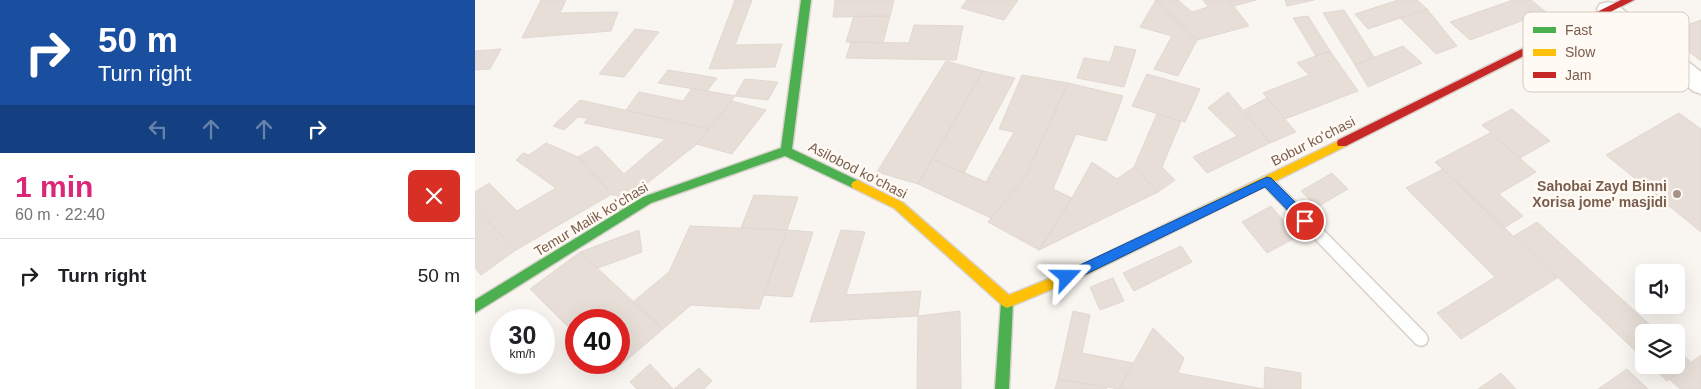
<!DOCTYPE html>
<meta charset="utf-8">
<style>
body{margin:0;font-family:Arial,sans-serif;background:#f6f6f6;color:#202124;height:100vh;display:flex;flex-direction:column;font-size:19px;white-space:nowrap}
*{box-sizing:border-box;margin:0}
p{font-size:16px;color:#757577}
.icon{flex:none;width:28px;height:28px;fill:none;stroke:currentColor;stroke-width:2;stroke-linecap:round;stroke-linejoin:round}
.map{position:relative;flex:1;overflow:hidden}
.drawer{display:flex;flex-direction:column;background:#fff;width:475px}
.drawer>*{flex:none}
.banner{background:#1a4fa0;color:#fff;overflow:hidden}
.fabs{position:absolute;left:1160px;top:264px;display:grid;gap:10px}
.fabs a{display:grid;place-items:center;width:50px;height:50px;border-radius:8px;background:#fff;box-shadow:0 5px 20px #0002;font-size:25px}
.speed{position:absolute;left:15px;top:309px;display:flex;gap:10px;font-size:25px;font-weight:700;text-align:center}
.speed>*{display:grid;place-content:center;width:65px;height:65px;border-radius:50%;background:#fff;box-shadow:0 5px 20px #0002;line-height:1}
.speed small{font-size:12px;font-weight:400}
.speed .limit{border:8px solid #d22;background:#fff;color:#111}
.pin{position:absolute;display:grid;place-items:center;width:42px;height:42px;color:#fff;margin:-21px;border:2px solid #fff;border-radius:50%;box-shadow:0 1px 5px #0007}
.me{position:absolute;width:55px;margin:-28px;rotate:67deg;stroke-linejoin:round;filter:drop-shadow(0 0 4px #0008)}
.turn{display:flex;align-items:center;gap:18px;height:105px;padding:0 15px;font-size:22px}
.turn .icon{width:65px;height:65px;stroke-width:2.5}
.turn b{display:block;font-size:35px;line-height:42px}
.lanes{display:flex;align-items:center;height:48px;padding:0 15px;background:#0003;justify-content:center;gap:25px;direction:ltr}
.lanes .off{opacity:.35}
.round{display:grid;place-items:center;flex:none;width:52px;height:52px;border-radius:8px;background:#f6f6f6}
.summary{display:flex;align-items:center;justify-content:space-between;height:85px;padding:0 15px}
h1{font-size:30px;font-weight:600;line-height:38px;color:#db2777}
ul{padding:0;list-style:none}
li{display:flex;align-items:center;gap:15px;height:75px;padding:0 15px;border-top:1px solid #e0e0e0}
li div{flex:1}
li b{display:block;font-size:19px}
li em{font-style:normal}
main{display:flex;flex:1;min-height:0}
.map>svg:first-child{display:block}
.building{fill:#e6ded7;stroke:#e2d8d2}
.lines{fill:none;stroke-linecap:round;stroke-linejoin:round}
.lane-casing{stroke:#d7d1cb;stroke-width:3}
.street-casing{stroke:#d7d1cb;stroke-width:3}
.fast-casing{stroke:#d9d2cb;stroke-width:3}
.slow-casing{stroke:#d9d2cb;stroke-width:3}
.jam-casing{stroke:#d9d2cb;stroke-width:3}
.lane{fill:#fefefd;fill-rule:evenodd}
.street{fill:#fefefd;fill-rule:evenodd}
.fast{fill:#4caf50;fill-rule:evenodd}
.slow{fill:#ffc107;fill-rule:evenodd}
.jam{fill:#c62828;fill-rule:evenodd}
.route{fill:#1a73e8;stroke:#114b97}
.poi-dot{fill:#a69286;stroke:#fffaf3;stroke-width:2}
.labels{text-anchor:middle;stroke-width:5;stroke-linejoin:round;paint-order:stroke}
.street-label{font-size:14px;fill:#7a5c4d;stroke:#fffaf3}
.poi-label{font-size:14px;font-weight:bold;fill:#7a5c4d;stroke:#fffaf3;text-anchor:end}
.key{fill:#fffaf3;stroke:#d7cbc1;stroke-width:1}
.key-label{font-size:14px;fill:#7a5c4d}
</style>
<main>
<section class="drawer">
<div class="banner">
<div class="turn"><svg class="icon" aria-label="right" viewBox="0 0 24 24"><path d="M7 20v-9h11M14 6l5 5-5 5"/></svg><div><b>50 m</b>Turn right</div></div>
<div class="lanes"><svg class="icon off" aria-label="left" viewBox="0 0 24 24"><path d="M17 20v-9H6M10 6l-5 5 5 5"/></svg><svg class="icon off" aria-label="ahead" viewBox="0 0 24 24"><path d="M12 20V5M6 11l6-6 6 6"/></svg><svg class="icon off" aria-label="ahead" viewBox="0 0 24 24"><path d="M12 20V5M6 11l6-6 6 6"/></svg><svg class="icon" aria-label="right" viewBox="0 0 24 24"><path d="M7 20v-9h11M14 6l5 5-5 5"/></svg></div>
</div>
<div class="summary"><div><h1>1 min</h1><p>60 m · 22:40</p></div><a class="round" style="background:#d93025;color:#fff"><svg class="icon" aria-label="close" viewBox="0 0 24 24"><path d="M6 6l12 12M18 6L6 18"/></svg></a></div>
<ul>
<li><svg class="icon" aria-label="right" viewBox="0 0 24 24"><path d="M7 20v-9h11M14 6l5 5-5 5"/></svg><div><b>Turn right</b></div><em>50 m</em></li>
</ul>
</section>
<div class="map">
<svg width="1226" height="389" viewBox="0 0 1226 389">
<rect width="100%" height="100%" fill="#f9f5f0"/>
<path class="building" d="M66 0H91L85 13 143 12 136 31 47 38Z
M260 0H277L260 45 307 44 300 67 234 69Z
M360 0H419L415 16 358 17Z
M492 0H543L529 20 486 8Z
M681 0 722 40 703 76 679 69 697 36 665 27Z
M681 0H703L717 12 733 7 728 0H754L774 26 722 40Z
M754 0H781L759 6Z
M810 0H839L812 6Z
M923 0H942L952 9 893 29 880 14Z
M1038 0H1056L1071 12 995 40 975 22Z
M952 9 982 46 961 54 925 18Z
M869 10 899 57 880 65 848 13Z
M379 16H415L408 43 371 42Z
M833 16 855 51 841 56 818 18Z
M1226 20V61L1190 33Z
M439 25 488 26 481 60 371 58 376 42 434 43Z
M160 29 184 32 149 77 124 74Z
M640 46 661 50 649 87 602 78 609 58 635 62Z
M928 46 947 63 893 87 880 65Z
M26 49 15 69 0 70V51Z
M855 51 883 91 810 119 788 93 834 75 822 63Z
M471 61 508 71 443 184 402 172Z
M193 70 242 78 232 91 183 83Z
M508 71 540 78 489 173 457 159Z
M672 74 725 89 710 122 657 106Z
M547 75 593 83 550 177 516 218 443 184 457 159 511 182 539 132 524 129Z
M270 79 303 82 293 100 260 96Z
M593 83 648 96 631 141 601 134 578 189 597 198 564 250 513 222 550 177Z
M217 88 260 96 234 129 151 110 164 92 208 101Z
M753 92 795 143 732 173 718 157 762 136 733 108Z
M792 98 821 132 795 143 769 110Z
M105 100 234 129 222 144 146 204 103 157 122 146 149 174 190 139 109 123 113 118 103 117 89 130 78 126Z
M257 101 291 110 257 154 222 144Z
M1037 109 1075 141 1045 158 1007 125Z
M1204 113 1226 129V232L1131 155Z
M682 114 706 121 687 167 700 180 683 192 659 167Z
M1015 133 1061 172 1024 194 1048 216 1029 228 960 162Z
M71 143 103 157 137 194 41 250 0 208V192L14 183 42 211 81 188 41 160 48 153 54 155Z
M617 162 642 179 659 167 683 192 564 250 597 198Z
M968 169 1082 278 986 339 962 313 1020 277 931 188Z
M857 173 873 189 842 207 826 191Z
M279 195 323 197 312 230 266 228Z
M796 206 822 237 792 253 767 222Z
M0 208 41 250 6 275 0 268Z
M1062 222 1183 332H1169V359L1039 236Z
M215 226 312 230 284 309 216 305 188 329 158 302 194 272Z
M164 230 167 252 123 268 105 252Z
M312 230 338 232 317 297 288 295Z
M366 230 390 232 371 295 446 291 443 316 335 322Z
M706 246 717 262 659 291 648 273Z
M105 252 188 329 138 372 129 362H144V320H101V335L55 289Z
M638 278 649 301 625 310 615 287Z
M485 311 486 389H442L443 316Z
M598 311 615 315 607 353 658 363 644 389 583 379Z
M678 328 709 358 703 373 789 389 790 367 826 373V389H644Z
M1201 349 1216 362 1192 381 1175 365H1201Z
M1226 355V389H1205L1194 379Z
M175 364 198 389H162L155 382Z
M224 368 237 381 229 389H199Z
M1152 369 1173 389H1123Z
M1026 373 1041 389H1003Z
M583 379 632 388 631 389H580Z"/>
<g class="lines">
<g class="lane-casing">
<path id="lane" d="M792 176 796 177 951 334 953 339 951 344 946 346 941 344 788 185 786 181 788 177Z"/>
</g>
<g class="street-casing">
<path id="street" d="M1133 2 1141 4 1226 72V94L1218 91 1125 14 1122 9 1125 4Z"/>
</g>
<g class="fast-casing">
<path id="fast" d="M326 0H336L317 149 386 182 388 185 386 188H378L310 156 176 203 0 313V300L168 197 306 148Z
M532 296 536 298 538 302 534 389H520L526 302 528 298Z"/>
</g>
<g class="slow-casing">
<path id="slow" d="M867 139 871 140 872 143 871 146 611 275 532 308 528 306 419 208 378 188 376 185 378 182 382 180 427 202 534 295 603 267Z"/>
</g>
<g class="jam-casing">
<path id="jam" d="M1146 0H1159L871 146H863L862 143 863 140Z"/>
</g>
<use href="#lane" class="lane"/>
<use href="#street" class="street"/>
<use href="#fast" class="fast"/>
<use href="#slow" class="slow"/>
<use href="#jam" class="jam"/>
</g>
<path class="route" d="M792 177 796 178 835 217 836 221 835 224H826L790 187 597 281 592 282 588 281 586 277 588 273Z"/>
<circle class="poi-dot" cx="1202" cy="194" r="5"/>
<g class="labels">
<g class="street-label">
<text transform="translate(838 141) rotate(-27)" y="5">Bobur koʻchasi</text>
<text transform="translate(383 170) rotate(27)" y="5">Asilobod koʻchasi</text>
<text transform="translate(116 219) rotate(-31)" y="5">Temur Malik koʻchasi</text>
</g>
<g class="poi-label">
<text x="1192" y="191">Sahobai Zayd Binni<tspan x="1192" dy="16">Xorisa jome' masjidi</tspan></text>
</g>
</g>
<rect x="1048" y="12" width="166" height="80" rx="8" class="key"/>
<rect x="1058" y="27" width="23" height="6" fill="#4caf50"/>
<rect x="1058" y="49" width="23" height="7" fill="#ffc107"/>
<rect x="1058" y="72" width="23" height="6" fill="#c62828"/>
<g class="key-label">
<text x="1090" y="35">Fast</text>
<text x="1090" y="57">Slow</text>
<text x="1090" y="80">Jam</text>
</g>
</svg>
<div class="fabs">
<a><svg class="icon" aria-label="sound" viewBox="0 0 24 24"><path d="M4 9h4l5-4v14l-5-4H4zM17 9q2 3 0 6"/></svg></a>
<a><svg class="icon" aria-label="layers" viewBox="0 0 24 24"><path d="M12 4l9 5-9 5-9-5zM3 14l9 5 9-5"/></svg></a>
</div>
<div class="speed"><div>30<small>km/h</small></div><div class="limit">40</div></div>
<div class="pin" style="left:830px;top:221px;background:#d93025"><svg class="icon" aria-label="arrive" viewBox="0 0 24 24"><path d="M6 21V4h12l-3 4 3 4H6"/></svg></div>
<svg class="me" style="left:592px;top:277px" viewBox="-20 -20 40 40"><path d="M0-17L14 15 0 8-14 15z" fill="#1a73e8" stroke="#fff" stroke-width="4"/></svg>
</div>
</main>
